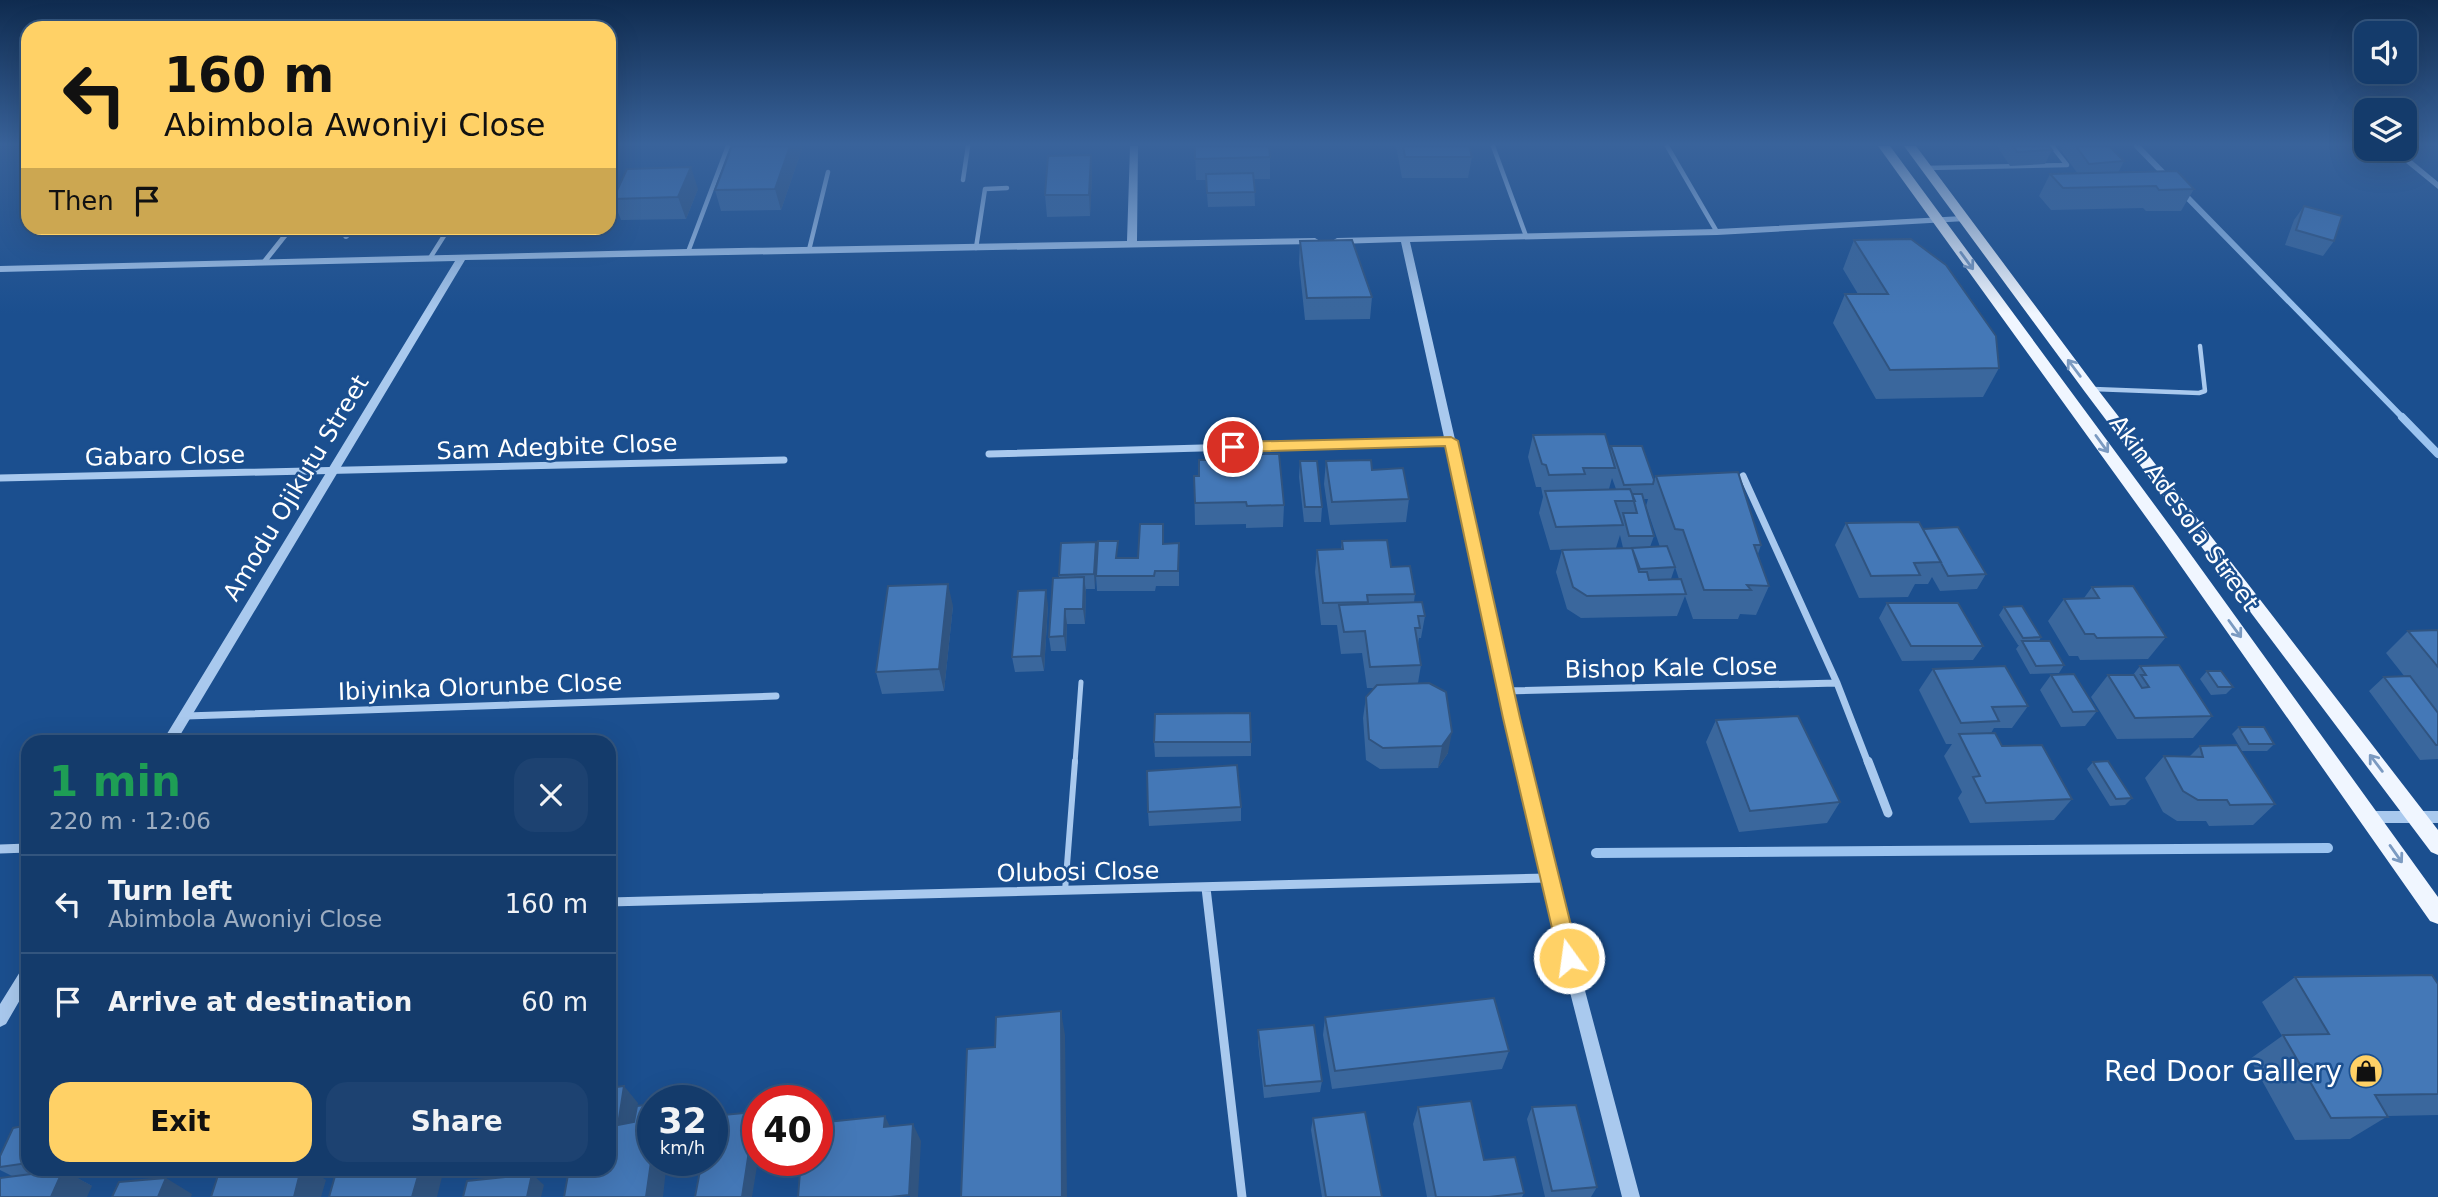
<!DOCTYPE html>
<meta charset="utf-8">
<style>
body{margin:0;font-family:"DejaVu Sans",sans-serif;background:#1d4271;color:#f1f3f6;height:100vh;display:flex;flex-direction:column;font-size:26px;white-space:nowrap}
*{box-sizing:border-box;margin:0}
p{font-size:23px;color:#9dadc1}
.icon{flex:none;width:38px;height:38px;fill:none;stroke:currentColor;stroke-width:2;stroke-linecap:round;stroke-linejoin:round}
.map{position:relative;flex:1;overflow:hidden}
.drawer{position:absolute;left:21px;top:735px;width:595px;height:441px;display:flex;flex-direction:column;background:#143b6b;border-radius:21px;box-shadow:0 7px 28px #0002,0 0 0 2px #33557e}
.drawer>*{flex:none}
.banner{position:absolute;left:21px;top:21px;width:595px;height:214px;border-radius:21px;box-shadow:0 7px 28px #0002,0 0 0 2px #33557e;background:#ffd166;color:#111;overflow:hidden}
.fabs{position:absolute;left:2354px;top:21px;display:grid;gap:14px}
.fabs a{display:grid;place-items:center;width:63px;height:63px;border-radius:14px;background:#143b6b;box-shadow:0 7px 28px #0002,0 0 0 2px #33557e;font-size:35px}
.speed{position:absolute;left:637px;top:1085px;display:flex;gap:14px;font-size:35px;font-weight:700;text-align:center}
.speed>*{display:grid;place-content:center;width:91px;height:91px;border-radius:50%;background:#143b6b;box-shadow:0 7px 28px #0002,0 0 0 2px #33557e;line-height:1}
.speed small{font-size:18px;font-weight:400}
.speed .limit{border:10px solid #d22;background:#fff;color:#111}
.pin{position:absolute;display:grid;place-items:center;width:60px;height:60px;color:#fff;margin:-30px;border:4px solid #fff;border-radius:50%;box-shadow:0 2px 7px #0007}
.me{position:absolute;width:77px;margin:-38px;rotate:346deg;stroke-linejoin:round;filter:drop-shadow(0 0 5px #0008)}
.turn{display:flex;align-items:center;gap:24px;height:147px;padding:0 28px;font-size:32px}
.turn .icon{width:91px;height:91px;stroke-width:2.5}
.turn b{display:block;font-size:49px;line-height:60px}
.then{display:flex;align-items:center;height:66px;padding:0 28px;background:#0003;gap:14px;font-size:26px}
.round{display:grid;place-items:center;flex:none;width:74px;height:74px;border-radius:21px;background:#1d4271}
.summary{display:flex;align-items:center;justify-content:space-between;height:119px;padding:0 28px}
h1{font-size:42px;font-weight:600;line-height:52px;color:#1e9e55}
.button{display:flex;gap:14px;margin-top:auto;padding:14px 28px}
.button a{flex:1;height:80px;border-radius:21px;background:#ffd166;color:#111;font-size:28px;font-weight:600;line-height:80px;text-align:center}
.button a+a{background:#1d4271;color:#f1f3f6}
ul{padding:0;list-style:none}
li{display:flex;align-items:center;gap:21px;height:98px;padding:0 28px;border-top:2px solid #33557e}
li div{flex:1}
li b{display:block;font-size:26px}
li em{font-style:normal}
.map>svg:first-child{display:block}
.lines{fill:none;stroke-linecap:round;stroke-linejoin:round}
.stream-far2{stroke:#9cc4f0;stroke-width:6}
.stream-far1{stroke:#9cc4f0;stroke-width:8}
.stream{stroke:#9cc4f0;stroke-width:10}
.service-far2{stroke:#a9c9ee;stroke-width:4.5}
.service-far1{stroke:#a9c9ee;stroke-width:5}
.service{stroke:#a9c9ee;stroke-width:6}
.minor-far2{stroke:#a9c9ee;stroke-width:5}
.minor-far1{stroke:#a9c9ee;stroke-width:7}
.minor{stroke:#a9c9ee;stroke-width:9}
.tertiary{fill:#a9c9ee;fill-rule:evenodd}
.primary{fill:#f0f6ff;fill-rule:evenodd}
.wall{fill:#3a679d;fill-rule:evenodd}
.shaded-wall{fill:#305480}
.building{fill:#4478b7;stroke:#305480;stroke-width:2}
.oneway{stroke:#7b9ac1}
.route{fill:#ffd166;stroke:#a68842;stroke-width:2}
.labels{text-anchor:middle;stroke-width:5;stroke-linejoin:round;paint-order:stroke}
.street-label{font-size:24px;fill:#fff;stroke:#1b4f8f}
.near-poi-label{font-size:28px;fill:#fff;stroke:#1b4f8f;text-anchor:end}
</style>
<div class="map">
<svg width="2438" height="1197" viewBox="0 0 2438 1197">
<rect width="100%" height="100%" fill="#1b4f8f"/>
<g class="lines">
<path class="stream-far2" d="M2137 146 2169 179
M2183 193 2404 419
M343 228 346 236"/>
<path class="stream-far1" d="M2402 417 2438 454"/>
<path class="stream" d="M1596 853 2328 848"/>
<path class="service-far2" d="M1493 146 1526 236
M1667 146 1717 232
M1925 168 2067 165 2052 146
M963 180 968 146
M976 248 985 189 1007 188
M809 250 828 172
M688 252 728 146
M430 258 449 228
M2093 389 2199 393 2205 391 2200 346"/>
<path class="service-far1" d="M1075 763 1081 682"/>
<path class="service" d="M1065 891 1075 761"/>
<path class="minor-far2" d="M264 262 291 228"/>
<path class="minor-far1" d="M989 454 1451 441
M1743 476 1837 683 1868 763
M0 478 784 460
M1505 691 1837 683
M186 716 776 696"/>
<path class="minor" d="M1868 761 1888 813
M0 849 28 848
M1206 888 1242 1197
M609 902 1548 878"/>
<path class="tertiary" d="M1130 146H1138L1137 241 1315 238 1320 241 1315 244 465 260 176 742H162L455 261 0 272V266L688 249 1127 241Z
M2389 149H2398L2438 182V189Z
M1963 216 1966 217V221L1717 235 1410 242 1555 878 1640 1197H1622L1541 878 1401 242 1337 244 1332 241 1337 238 1717 229Z
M2371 811H2438V823H2371L2366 821 2364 817 2366 813Z
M28 965V986L6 1024 0 1027V1004L23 967Z"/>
<path class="primary" d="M1878 146H1890L2176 534 2438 897V924L2430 921 2164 542Z
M1904 146H1916L2095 386 2438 830V855L2431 852 2085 392Z"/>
</g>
<path class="wall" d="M803 146 781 210 721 211 715 190Z
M1195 146 1270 157V179H1254L1255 206 1208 207 1206 180H1196Z
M1396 146H1469L1472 157 1468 178H1402Z
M1997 146H2049L2052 150 2045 164 2010 166Z
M2061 146H2109L2124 161 2118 173 2194 189 2181 211H2146L2143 208 2051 210 2039 196 2050 174H2078L2060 149Z
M1091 155 1092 177 1090 216 1047 217 1045 195Z
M698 189 686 219 621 220 613 199Z
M2304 206 2334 241 2323 256 2285 245 2294 220Z
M1854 240 1999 368 1983 397 1876 399 1833 323 1845 294H1858L1843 269Z
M1300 241 1372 297 1370 319 1305 320 1299 263Z
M1533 435 1610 451 1611 446 1654 480 1656 476 1761 545 1758 554 1769 586 1756 615 1740 614 1738 619H1693L1685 596 1677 616 1581 618 1567 609 1556 572 1562 550 1623 548 1620 535 1616 548 1550 550 1539 513 1543 497 1541 487H1536L1528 457ZM1612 478 1616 489H1609ZM1643 499H1648L1646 506 1660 547H1650L1654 536ZM1675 567 1679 579H1671Z
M1300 461 1322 507 1321 522H1304L1299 477Z
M1326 461 1372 470 1409 499 1406 522 1330 525 1324 484Z
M1194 476 1284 505 1283 527 1246 528V524L1195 525Z
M1846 523 1923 529 1986 574 1977 589 1940 591 1932 577 1928 584H1915L1908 597 1859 598 1835 545Z
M1342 541 1391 567 1415 594 1414 602 1425 616 1421 638H1419L1418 644 1421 665 1418 683 1448 753 1438 768 1380 769 1366 760 1363 718 1366 697 1374 688H1367L1362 653 1341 654 1337 625H1321L1315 572 1317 550 1341 549Z
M1096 542 1095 589H1086L1085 624H1067L1066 651H1051L1049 637 1059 578V575Z
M1179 543V586H1156L1155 591H1097L1096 576 1119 558H1138L1164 544Z
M2092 587 2166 637 2148 659 2080 660 2078 656H2069L2048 621 2064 599 2084 598Z
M1887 603 1983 646 1973 660 1902 661 1879 618Z
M1048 605 1044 671 1015 672 1012 657Z
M953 606 944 691 882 694 876 672Z
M2004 607 2041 637 2039 641 2064 665 2059 673 2030 674 2016 649 2019 645H2018L1999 615Z
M2438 630V759L2420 760 2369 691 2384 677H2405L2386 653 2408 631Z
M2140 666 2212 716 2193 738 2117 739 2091 697 2108 675H2133Z
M1933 669 2028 706 2012 728H1994L1991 733 2002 746 2072 799 2054 820 1970 823 1958 798 1962 792 1944 756 1952 744H1946L1919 690Z
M2207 671 2233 687 2226 694 2211 695 2200 679Z
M2051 675 2097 711 2085 726 2061 727 2040 690Z
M1716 720 1840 802 1827 823 1739 832 1706 742Z
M2239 727 2274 744 2267 751H2242L2232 734Z
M1154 742H1251V756L1155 757Z
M2200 746 2275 804 2253 825 2209 826 2206 821H2177L2163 812 2145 778 2164 756 2189 757Z
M2093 762 2132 798 2125 805 2110 806 2087 769Z
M1241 807V821L1149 826 1148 812Z
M2295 977 2438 984V1115L2388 1116 2350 1139 2295 1140 2250 1059 2282 1036 2262 1002Z
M1325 1017 1509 1051 1502 1069 1332 1089 1323 1035Z
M1258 1030 1322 1081 1320 1092 1264 1098 1258 1042Z
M1418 1107 1524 1193 1522 1197H1427L1413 1124Z
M1532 1107 1597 1187 1591 1197H1545L1527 1119Z
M1313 1118 1382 1197H1322L1311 1130Z
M28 1125V1169H82L64 1171 92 1186 12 1176 0 1170V1156Z"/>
<path class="shaded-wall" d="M790 146H803L781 210 775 189Z
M1091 155 1092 177 1090 216 1089 195Z
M691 167 698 189 686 219 678 197Z
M1096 542 1097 557 1095 589 1094 574Z
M1084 577 1086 592 1085 624 1083 609Z
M948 584 953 606 944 691 939 669Z
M1046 590 1048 605 1044 671 1041 656Z
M1065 609 1067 624 1066 651 1064 636Z
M1452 732 1448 753 1438 768 1442 746Z
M1061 1011 1065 1035 1067 1197H1062Z
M624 1086 638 1103 633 1141 618 1125Z
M755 1112 758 1116V1160L752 1197H742Z
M885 1116 893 1133 884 1127Z
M913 1124 921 1141 918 1197H910L909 1195Z
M653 1148V1160H667L663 1197H646Z
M301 1169H310L326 1180 321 1197H294Z
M420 1169H444L437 1197H412Z
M63 1170 92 1186 87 1197H51Z
M532 1174 544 1185 541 1197H527Z
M166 1178 192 1194 191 1197H158Z"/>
<path class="building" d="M732 146H790L775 189 715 190Z
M1195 146H1269L1270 157 1195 159Z
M1403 146H1469L1472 157H1405Z
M2013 146H2049L2052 150 2017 152Z
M2076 146H2109L2124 161 2089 164Z
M1091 155 1089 195H1045L1048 156Z
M691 167 678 197 613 199 627 169Z
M2177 171 2194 189 2159 190 2156 186 2063 188 2050 174Z
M1253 173 1255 192 1207 193 1206 174Z
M2304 206 2342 216 2334 241 2296 230Z
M1911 239 1946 265 1996 336 1999 368 1890 370 1845 294H1888L1854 240Z
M1352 240 1372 297 1307 298 1300 241Z
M1605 434 1615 468H1583L1585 474 1549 475 1546 465 1542 464 1533 435Z
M1611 446H1642L1654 480 1653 484 1624 485Z
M1246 454H1279L1284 505 1247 506 1246 502 1195 503 1194 476H1199V460L1247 459Z
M1371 460 1372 470 1403 468 1409 499 1332 502 1326 461Z
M1300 461H1317L1322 507H1305Z
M1738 472 1761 545H1754L1769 586 1747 585 1751 590H1704L1683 530 1675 529 1656 476Z
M1630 489 1635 501H1615L1623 525 1556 527 1545 491Z
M1632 494H1642L1654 536H1629L1623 513H1637Z
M1919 522 1941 562 1914 563 1920 575 1871 576 1846 523Z
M1140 524H1163V544L1179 543 1178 571H1155L1154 576H1096L1098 541H1118L1116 558H1138Z
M1958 527 1986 574 1948 576 1923 529Z
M1387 540 1391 567 1410 566 1415 594 1367 595 1368 602 1323 603 1317 550 1343 549 1342 541Z
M1096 542 1094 574 1059 575 1061 543Z
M1667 546 1675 567 1640 569 1632 548Z
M1632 548 1639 572H1647L1649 580 1681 579 1686 594 1587 596 1573 587 1562 550Z
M1084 577 1083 609H1065L1064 636 1049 637 1053 578Z
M948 584 939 669 876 672 888 586Z
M2133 586 2166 637 2097 638 2094 634H2085L2064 599 2099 598 2092 587Z
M1046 590 1041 656 1012 657 1018 591Z
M1422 602 1425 616H1418L1420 628H1415L1421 665 1370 667 1365 631 1344 632 1339 605Z
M1887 603H1958L1983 646H1911Z
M2022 606 2041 637 2023 638 2004 607Z
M2438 630V667L2408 631Z
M2022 641H2050L2064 665 2036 666Z
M2179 665 2212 716 2135 718 2108 675H2134L2142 688 2149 687 2141 675H2146L2140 666Z
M2005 666 2028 706 1992 707 1999 721 1961 723 1933 669Z
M2207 671H2221L2233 687H2218Z
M2074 674 2097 711 2073 712 2051 675Z
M2410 676 2438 713V745H2436L2384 677Z
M1429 683 1446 692 1452 732 1442 746 1383 748 1369 739 1366 697 1377 685Z
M1250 713 1251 742H1154L1155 714Z
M1798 716 1840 802 1750 811 1716 720Z
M2239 727H2264L2274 744H2249Z
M1995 733 2002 746 2042 745 2072 799 1986 803 1973 777 1980 776 1959 734Z
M2237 745 2275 804 2230 805 2227 800H2198L2183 791 2164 756 2203 757 2200 746Z
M2108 761 2132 798 2116 799 2093 762Z
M1237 765 1241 807 1148 812 1147 771Z
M2432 975 2438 984V1094L2375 1095 2388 1117 2331 1118 2283 1035 2329 1034 2295 977Z
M1494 998 1509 1051 1335 1071 1325 1017Z
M1061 1011 1062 1197H961L967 1049 995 1047 996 1017Z
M1314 1025 1322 1081 1265 1086 1258 1030Z
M624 1086 618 1125 634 1122 637 1106 653 1104V1148L646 1197H564L569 1169H609V1088Z
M1471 1101 1484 1160 1515 1157 1524 1193 1489 1197H1436L1418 1107Z
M1576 1105 1597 1187 1552 1191 1532 1107Z
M755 1112 742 1197H695L702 1160H712V1116Z
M1365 1112 1382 1197H1326L1313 1118Z
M885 1116 884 1127 913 1124 909 1195 890 1197H798L801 1160H817V1123Z
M28 1125V1163L0 1167V1156L13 1128Z
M220 1169H301L294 1197H211Z
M337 1169H420L412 1197H329Z
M63 1170 51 1197H0V1178Z
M532 1174 527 1197H463L467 1181Z
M166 1178 158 1197H112L119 1182Z"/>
<defs><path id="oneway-shaft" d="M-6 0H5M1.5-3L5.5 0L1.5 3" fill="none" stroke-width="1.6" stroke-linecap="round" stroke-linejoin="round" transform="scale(1.75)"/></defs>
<g class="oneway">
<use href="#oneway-shaft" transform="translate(1967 261) rotate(54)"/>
<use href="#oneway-shaft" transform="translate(2074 368) rotate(-127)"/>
<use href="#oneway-shaft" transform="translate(2102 444) rotate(54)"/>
<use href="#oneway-shaft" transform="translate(2235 629) rotate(54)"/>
<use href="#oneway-shaft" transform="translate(2376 763) rotate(-127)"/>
<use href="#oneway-shaft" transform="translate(2396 854) rotate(55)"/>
</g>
<linearGradient id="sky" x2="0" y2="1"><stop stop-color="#0f2b4f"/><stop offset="0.46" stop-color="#39639b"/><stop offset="1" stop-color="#39639b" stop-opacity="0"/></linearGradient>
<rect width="2438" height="314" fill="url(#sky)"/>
<path class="route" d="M1451 437 1458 441 1520 718 1579 958 1576 964 1569 967 1562 964 1559 958 1503 718 1445 446 1233 452 1226 447 1233 442Z"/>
<defs>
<g id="shop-disc" transform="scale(1.75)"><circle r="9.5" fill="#ffd166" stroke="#1b4f8f"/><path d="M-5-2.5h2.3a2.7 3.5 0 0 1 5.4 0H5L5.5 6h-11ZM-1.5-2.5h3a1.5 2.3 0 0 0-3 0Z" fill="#111"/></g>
</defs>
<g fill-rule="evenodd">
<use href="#shop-disc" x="2366" y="1071"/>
</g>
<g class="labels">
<g class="street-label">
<text transform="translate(557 447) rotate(-2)" y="8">Sam Adegbite Close</text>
<text transform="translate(165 456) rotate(-1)" y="8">Gabaro Close</text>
<text transform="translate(296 488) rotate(-59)" y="8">Amodu Ojikutu Street</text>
<text transform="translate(2184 513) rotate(54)" y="8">Akin Adesola Street</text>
<text transform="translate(1671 668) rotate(-1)" y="8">Bishop Kale Close</text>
<text transform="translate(480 687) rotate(-2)" y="8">Ibiyinka Olorunbe Close</text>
<text transform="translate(1078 872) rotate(-1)" y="8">Olubosi Close</text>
</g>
<g class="near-poi-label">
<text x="2342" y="1081">Red Door Gallery</text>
</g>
</g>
</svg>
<div class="fabs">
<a><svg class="icon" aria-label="sound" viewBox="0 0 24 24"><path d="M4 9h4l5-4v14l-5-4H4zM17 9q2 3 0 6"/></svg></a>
<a><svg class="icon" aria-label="layers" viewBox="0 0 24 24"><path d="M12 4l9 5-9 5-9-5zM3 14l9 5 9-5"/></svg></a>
</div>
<div class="speed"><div>32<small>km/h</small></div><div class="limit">40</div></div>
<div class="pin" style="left:1233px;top:447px;background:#d93025"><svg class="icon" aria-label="arrive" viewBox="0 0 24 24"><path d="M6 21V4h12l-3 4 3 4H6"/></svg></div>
<svg class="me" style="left:1569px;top:958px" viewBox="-20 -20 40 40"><circle r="17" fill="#ffd166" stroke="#fff" stroke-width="3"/><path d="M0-11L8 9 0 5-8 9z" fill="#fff"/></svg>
<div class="banner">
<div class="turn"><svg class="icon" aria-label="left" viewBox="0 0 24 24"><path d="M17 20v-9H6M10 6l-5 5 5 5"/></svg><div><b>160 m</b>Abimbola Awoniyi Close</div></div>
<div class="then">Then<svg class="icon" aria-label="arrive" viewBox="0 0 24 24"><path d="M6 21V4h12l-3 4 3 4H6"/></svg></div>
</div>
<section class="drawer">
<div class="summary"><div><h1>1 min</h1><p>220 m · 12:06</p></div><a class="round"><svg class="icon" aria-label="close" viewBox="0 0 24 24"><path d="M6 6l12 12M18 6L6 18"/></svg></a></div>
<ul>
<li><svg class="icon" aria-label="left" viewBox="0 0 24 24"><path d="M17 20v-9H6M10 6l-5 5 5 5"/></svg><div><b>Turn left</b><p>Abimbola Awoniyi Close</p></div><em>160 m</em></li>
<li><svg class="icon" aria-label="arrive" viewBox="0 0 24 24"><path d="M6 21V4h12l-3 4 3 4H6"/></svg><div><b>Arrive at destination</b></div><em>60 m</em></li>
</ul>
<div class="button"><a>Exit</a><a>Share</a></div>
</section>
</div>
